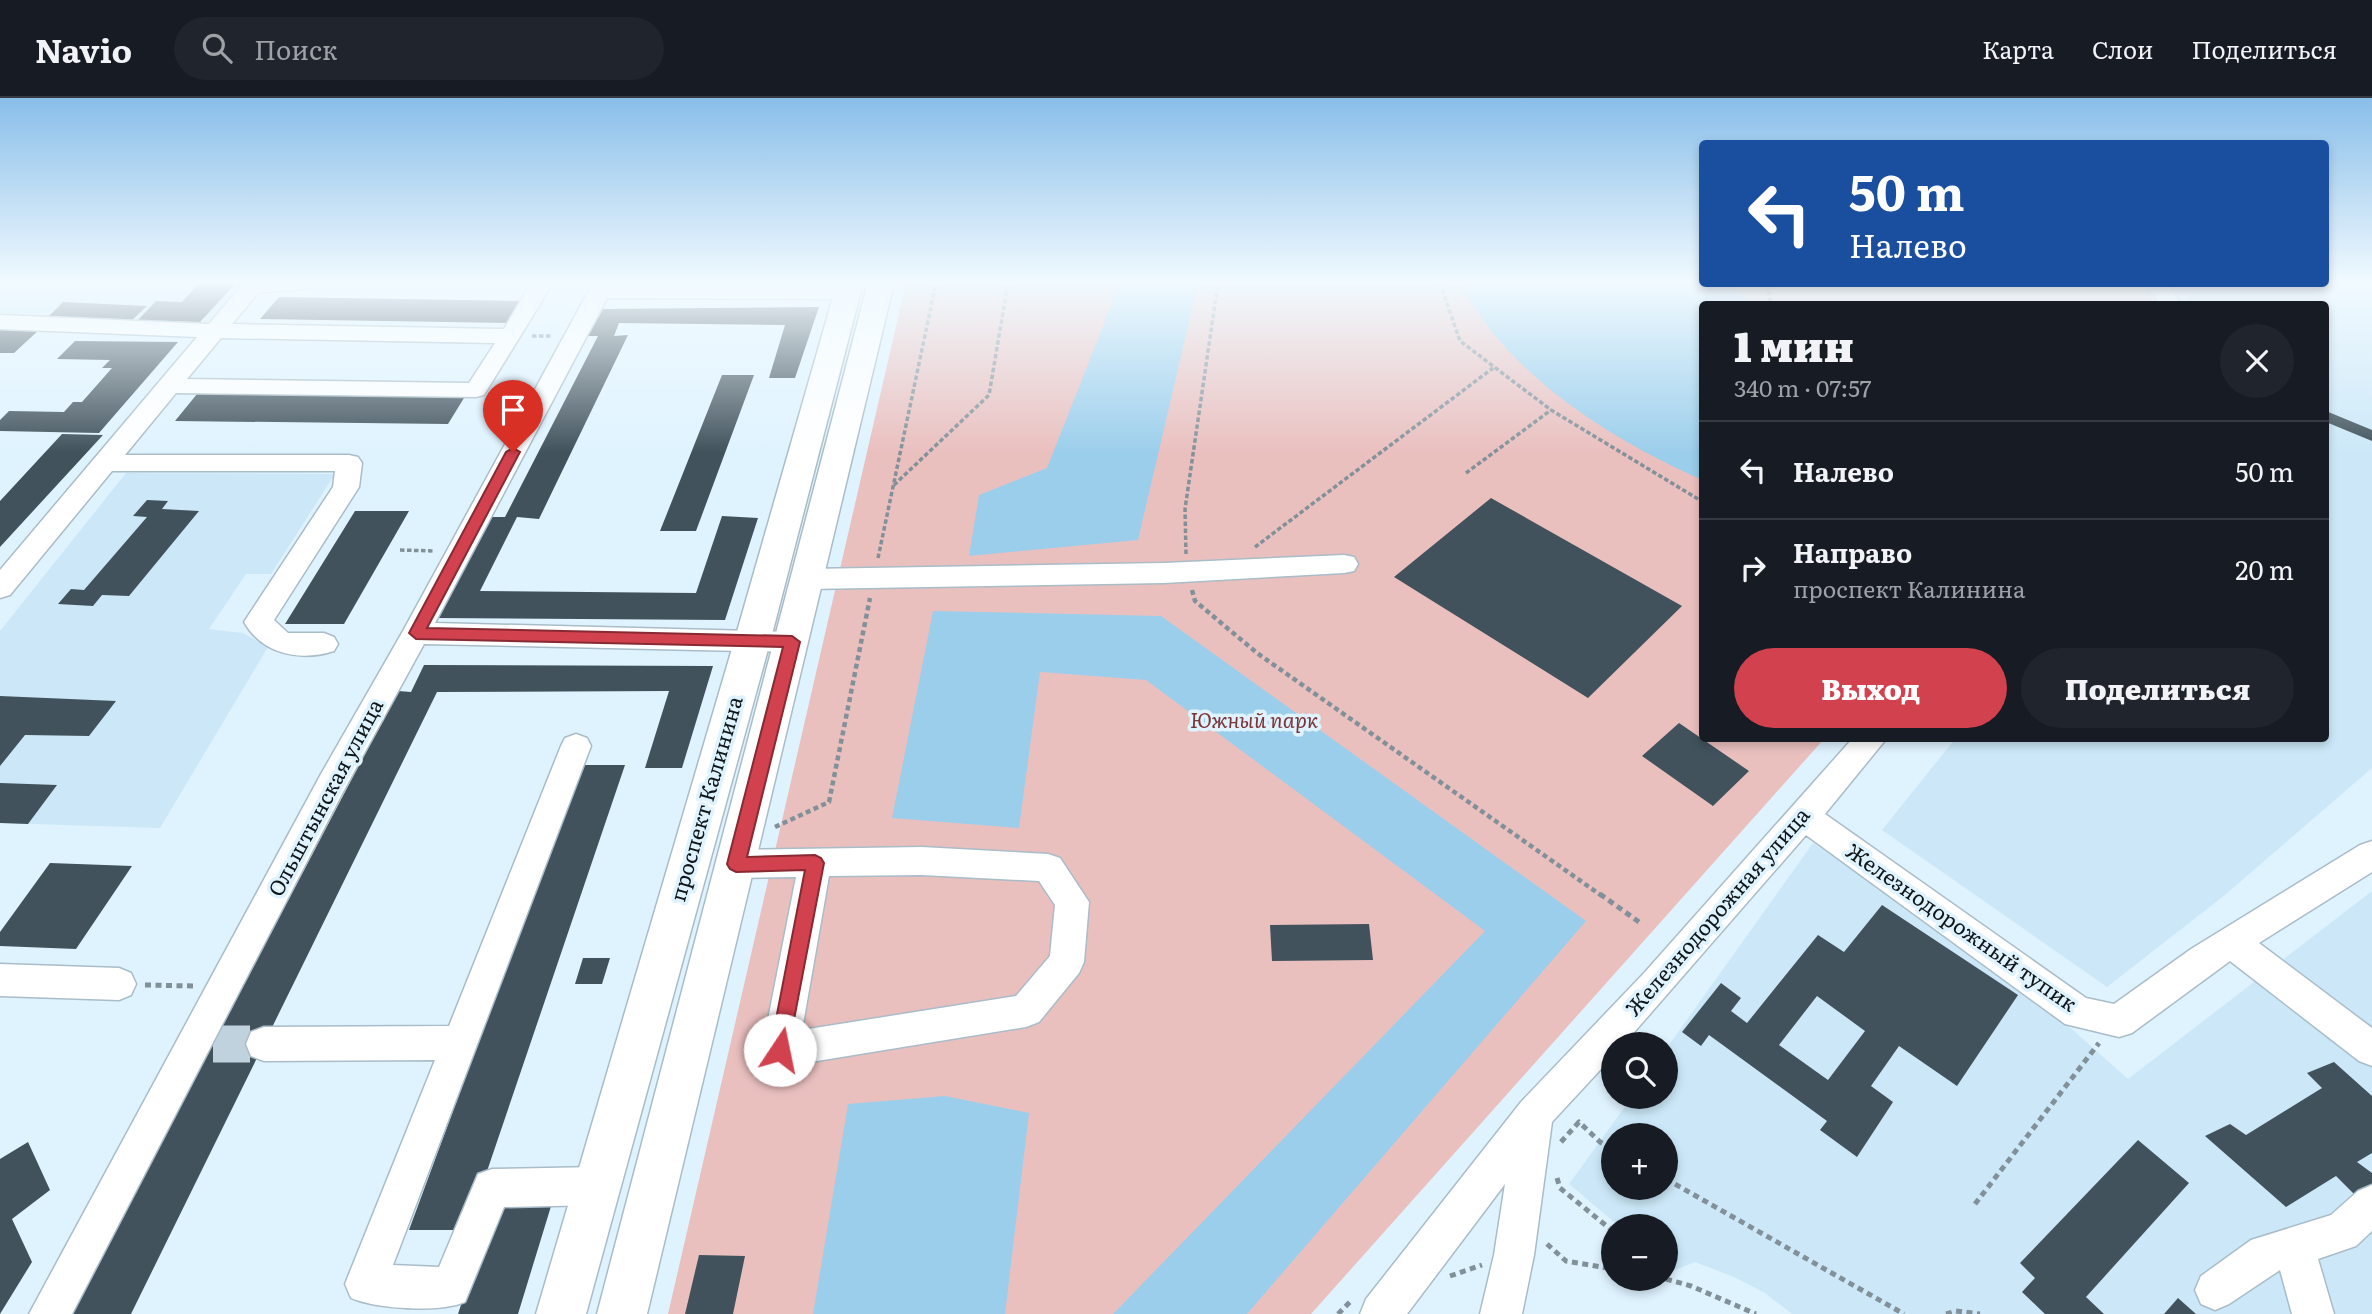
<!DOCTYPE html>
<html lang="ru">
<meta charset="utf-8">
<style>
body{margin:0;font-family:Literata,serif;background:#20242c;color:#f1f3f6;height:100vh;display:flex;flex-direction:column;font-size:26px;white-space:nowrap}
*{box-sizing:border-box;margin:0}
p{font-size:23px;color:#9ea1a6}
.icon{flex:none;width:38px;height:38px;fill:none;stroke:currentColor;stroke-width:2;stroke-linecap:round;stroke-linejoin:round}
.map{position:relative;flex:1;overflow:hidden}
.drawer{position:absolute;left:1699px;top:203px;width:630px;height:441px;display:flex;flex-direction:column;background:#171b24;border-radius:7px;box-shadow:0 4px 10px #0003}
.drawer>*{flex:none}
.guide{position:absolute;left:1699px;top:42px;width:630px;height:147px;border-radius:7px;box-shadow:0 4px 10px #0003;background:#1a4fa0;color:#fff;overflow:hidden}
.buttons{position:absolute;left:1601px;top:934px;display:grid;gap:14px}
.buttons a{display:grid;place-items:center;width:77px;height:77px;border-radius:50%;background:#171b24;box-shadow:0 4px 10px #0003;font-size:35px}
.pin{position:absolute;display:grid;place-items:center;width:60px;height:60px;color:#fff;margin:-72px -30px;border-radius:50% 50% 50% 0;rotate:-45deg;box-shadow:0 0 7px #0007}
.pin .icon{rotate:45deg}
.me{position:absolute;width:77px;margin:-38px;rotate:11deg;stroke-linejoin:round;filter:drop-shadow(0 0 5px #0008)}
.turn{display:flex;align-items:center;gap:24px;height:147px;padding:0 35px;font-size:32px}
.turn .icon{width:91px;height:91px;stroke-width:2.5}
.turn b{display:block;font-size:49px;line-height:60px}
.round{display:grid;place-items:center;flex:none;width:74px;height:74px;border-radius:37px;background:#20242c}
.head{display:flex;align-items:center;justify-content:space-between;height:119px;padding:0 35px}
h1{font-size:42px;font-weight:800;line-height:52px}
.button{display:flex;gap:14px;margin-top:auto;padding:14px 35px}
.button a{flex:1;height:80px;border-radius:42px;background:#d1414e;color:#fff;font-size:28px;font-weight:800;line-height:80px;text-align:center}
.button a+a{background:#20242c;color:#f1f3f6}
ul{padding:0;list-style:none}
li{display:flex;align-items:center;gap:21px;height:98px;padding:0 35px;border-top:2px solid #363941}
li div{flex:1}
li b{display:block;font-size:26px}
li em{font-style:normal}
header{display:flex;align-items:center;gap:42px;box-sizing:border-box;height:98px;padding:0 35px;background:#171b24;border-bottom:2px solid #363941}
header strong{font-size:33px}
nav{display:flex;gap:38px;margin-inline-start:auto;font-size:24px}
.search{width:490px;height:63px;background:#20242c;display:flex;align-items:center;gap:18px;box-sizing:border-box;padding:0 24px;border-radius:38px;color:#9ea1a6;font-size:26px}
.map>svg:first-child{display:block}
.built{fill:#cce8f8;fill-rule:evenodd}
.green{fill:#eac0bf}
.water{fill:#9bceeb}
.building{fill:#41525c;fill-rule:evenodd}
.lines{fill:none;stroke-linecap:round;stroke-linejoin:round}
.minor-tunnel{stroke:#c0d2dd;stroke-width:37;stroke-dasharray:37 18;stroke-linecap:butt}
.minor-casing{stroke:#a9bcc8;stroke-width:3}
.major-casing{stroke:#a9bcc8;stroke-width:3}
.path-far2{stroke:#829099;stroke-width:3.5;stroke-dasharray:4.5 2.5;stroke-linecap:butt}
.path-far1{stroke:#829099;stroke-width:4.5;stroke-dasharray:5 3.5;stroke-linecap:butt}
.path{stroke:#829099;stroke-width:5;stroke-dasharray:6 4.5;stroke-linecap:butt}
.minor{fill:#fff;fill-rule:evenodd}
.major{fill:#fff;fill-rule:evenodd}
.route{fill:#d1414e;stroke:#882a33;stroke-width:2}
.labels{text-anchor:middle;stroke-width:7;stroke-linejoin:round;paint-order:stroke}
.park-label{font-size:21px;font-style:italic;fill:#7c3639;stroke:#dff3ff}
.street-label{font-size:21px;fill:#0f161a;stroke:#dff3ff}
</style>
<header>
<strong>Navio</strong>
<div class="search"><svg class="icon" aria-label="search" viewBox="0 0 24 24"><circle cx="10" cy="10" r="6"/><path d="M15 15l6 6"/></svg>Поиск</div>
<nav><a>Карта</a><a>Слои</a><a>Поделиться</a></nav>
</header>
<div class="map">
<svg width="2372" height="1216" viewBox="0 0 2372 1216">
<rect width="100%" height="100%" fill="#dff3ff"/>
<path class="built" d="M0 185H243L205 227 0 218Z
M2372 185V670L2225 797 2107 889 1882 732 1955 641 2326 640V206H2190L2182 186Z
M126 375 335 376 271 476H246L209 531 243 535 268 549 160 730 0 725V533Z
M1813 745 2019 884 2128 981 2372 793V1216H1792L1765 1195 1734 1179 1695 1164 1672 1173 1666 1167V1129H1620L1569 1086 1632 999H1666V951ZM1614 1038H1666V1090H1614Z"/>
<path class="green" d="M906 185 2141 186 2151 196 2152 206H1703V640L1824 641 1311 1216H668Z"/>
<path class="water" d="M1120 185H1198L1138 442 969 458 979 397 1047 370Z
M1461 185 1730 186 1751 206H1703V382C1614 344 1503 274 1461 185Z
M933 513 1161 518 1586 823 1247 1216H1113L1485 833 1146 582 1040 574 1019 730 892 720Z
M945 998 1029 1015 1005 1216H813L848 1006Z"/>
<path class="building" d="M199 185H236L200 224 138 222 156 203 182 204Z
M279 199 524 203 510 225 260 221Z
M63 204 147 208 132 222 48 219Z
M819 209 795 280H769L785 227 619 225 614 238 628 237 539 421 517 419 480 493 696 495 722 418 758 420 725 522 436 520 488 419H505L598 238H588L603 211Z
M0 229 40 231 14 255H0Z
M75 243 178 244 99 335 0 333V322L9 313 64 314 73 304H82L112 270H102L110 262 57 261Z
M722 277H754L696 433H660Z
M197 296 429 299 464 300 448 326 175 323Z
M2326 313 2372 332V343L2326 324Z
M62 336 103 337 0 449V403Z
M1491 400 1682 508 1588 600 1394 479Z
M147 402 168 403 162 411 199 413 129 498 102 497 93 508 58 506 71 491 84 492 147 419 133 418Z
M355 413H409L344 526H285Z
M424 567 713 568 682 670H645L669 593 437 594 131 1216H71L398 593 411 594Z
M0 598 116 603 89 638 25 637 0 668Z
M1679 625 1749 673 1713 708 1642 658Z
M581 667H625L467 1132H409Z
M0 685 57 687 28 726 0 725Z
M50 765 132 768 76 851 0 848V834Z
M1882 807 2018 897 1957 988 1899 948 1871 988 1893 1004 1857 1059 1820 1032 1827 1023 1709 937 1701 948 1682 934 1721 885 1741 900 1731 913 1747 925 1818 837 1844 854ZM1817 898 1865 933 1828 982 1779 947Z
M1369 826 1373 862 1272 863 1270 827Z
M583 860H610L602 886H575Z
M2334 964 2372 998V1055L2357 1064 2372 1075V1094L2358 1100 2336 1078 2286 1109 2205 1038 2230 1026 2246 1037 2322 990 2307 975Z
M2138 1042 2189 1085 2086 1199 2104 1216H2045L2022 1194 2035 1180 2020 1165Z
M28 1044 50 1092 12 1121 32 1164 0 1216V1061Z
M495 1104 552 1105 518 1216H458Z
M699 1157 745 1158 733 1216H685Z
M2178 1200 2196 1216H2164Z"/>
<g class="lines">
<path class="minor-tunnel" d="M213 946H264"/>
<g class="minor-casing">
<path id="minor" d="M244 185H314L311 190 258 195 232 226 504 231 531 185H553L484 297 476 299 176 295 125 357H349L358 359 362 365 359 389 274 522 288 535H324L334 539 338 546 334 553C300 564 262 556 244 524L333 389 335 373H112L10 497 0 500V472L197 239 0 231V217L209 226ZM221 240 495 245 469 285 187 281Z
M593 185 847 187 855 189 858 194 855 199 847 201 607 200 435 525 792 534 802 537 806 544 802 551 792 554 424 546 343 694 72 1216H29L321 676 403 533Z
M2146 186H2168L2181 206H2159Z
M1344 457 1354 459 1358 466 1354 473 1344 475 1164 485 808 491 798 488 794 481 798 474 808 471 1164 465Z
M576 636 587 640 591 648 393 1167 439 1169 478 1076 492 1071 597 1069 611 1074 616 1088 611 1102 597 1107 504 1109 465 1204C440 1215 376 1211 351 1200L345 1186 435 962 264 963 251 958 246 946 251 934 264 929 449 928 561 648 565 640Z
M1853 640H1887L1825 716 2086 900 2114 906 2191 851 2360 747 2372 743V774L2259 845 2372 930V968L2359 963 2230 863 2132 935 2119 939 2065 926 1806 737 1623 947H1614V957L1552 1024 1534 1157 1522 1216H1480L1494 1157 1505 1086 1407 1216H1360L1366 1201 1521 1004 1645 874Z
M922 749 1048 756 1060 760 1089 804 1084 864 1079 875 1039 924 1026 929 780 969 767 964 762 952 796 779 736 780 724 776 720 766 724 756 736 752ZM922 777 1039 783 1055 807 1050 858 1016 898 802 932 829 778Z
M0 866 119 870 131 875 136 886 131 897 119 902 0 898Z
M2372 1087V1133L2356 1148 2318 1161 2334 1216H2292L2280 1172 2229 1206 2215 1212 2201 1206 2195 1192 2201 1178 2251 1142 2331 1117 2358 1093Z"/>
</g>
<g class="major-casing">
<path id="major" d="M837 185H863L770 544 586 1216H536L734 544Z
M868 185H894L647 1216H597Z"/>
</g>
<path class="path-far2" d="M1440 185 1460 243 1551 312 1703 404
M1767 186 1771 206
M532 238H552
M1466 375 1551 312
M894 387 989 297 1008 185
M1255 449 1493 270
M400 452 434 453
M1186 456 1185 411 1218 185
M878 460 936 185"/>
<path class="path-far1" d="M1192 492 1195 503 1257 555 1602 798
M775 729 829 704 870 500"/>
<path class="path" d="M1600 796 1639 824
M145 887 195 888
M1561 1044 1579 1024 1600 1044 1614 1052
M1557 1080 1560 1090 1614 1134
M1666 1081 1904 1216
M1975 1106 2099 945
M1547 1146 1566 1163 1614 1171
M1450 1178 1482 1167
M1666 1181 1691 1188 1756 1216
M1338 1216 1352 1202
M1946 1216 1956 1213 1980 1216"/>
<use href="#minor" class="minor"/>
<use href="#major" class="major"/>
</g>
<linearGradient id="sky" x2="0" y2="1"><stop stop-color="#89bee9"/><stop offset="0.52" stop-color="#f1faff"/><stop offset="1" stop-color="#f1faff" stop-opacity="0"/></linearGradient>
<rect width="2372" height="355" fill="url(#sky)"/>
<path class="route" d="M513 350 520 354 427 530 792 538 800 544 747 759 815 757 821 760 824 765 787 958 780 961 773 958 770 952 805 772 736 774 730 771 727 766 783 549 416 541 409 535 506 354Z"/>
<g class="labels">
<g class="park-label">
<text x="1254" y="630">Южный парк</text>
</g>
<g class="street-label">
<text transform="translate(326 700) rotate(-62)" y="7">Ольштынская улица</text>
<text transform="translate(707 701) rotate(-74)" y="7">проспект Калинина</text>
<text transform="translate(1718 814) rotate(-49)" y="7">Железнодорожная улица</text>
<text transform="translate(1961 830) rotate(35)" y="7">Железнодорожный тупик</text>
</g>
</g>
</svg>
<div class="buttons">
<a><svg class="icon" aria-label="search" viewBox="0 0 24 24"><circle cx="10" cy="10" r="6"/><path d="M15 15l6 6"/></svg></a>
<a>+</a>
<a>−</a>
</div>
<div class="pin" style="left:513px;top:354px;background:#d93025"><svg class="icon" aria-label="arrive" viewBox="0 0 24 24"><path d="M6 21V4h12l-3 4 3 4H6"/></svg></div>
<svg class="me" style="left:780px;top:952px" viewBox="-20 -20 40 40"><circle r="19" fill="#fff"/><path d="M0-13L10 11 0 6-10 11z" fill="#d1414e"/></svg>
<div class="guide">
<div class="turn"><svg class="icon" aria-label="left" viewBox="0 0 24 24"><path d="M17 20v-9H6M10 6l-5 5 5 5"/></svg><div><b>50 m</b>Налево</div></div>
</div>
<section class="drawer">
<div class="head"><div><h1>1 мин</h1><p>340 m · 07:57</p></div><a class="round"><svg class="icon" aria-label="close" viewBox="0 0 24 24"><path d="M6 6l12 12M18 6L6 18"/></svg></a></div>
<ul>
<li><svg class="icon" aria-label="left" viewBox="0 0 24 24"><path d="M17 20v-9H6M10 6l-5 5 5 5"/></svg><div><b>Налево</b></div><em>50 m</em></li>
<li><svg class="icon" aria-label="right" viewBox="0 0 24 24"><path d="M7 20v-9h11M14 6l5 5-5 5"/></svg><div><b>Направо</b><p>проспект Калинина</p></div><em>20 m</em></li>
</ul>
<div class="button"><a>Выход</a><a>Поделиться</a></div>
</section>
</div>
